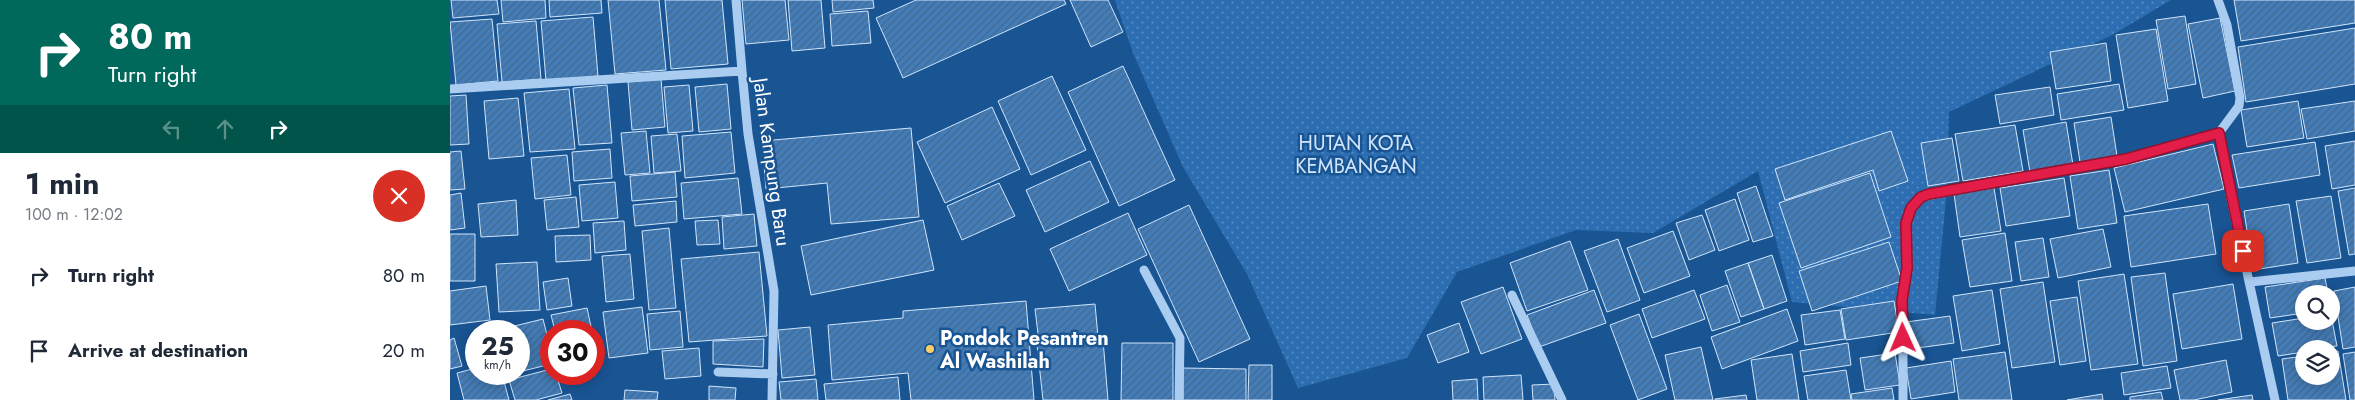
<!DOCTYPE html>
<meta charset="utf-8">
<style>
body{margin:0;font-family:Jost,sans-serif;background:#f2f2f3;color:#1f2937;height:100vh;display:flex;flex-direction:column;font-size:19px;white-space:nowrap}
*{box-sizing:border-box;margin:0}
p{font-size:16px;color:#747a83}
.icon{flex:none;width:28px;height:28px;fill:none;stroke:currentColor;stroke-width:2;stroke-linecap:round;stroke-linejoin:round}
.map{position:relative;flex:1;overflow:hidden}
.details{display:flex;flex-direction:column;background:#fff;width:450px}
.details>*{flex:none}
.top-card{background:#00695c;color:#fff;overflow:hidden}
.fabs{position:absolute;left:1845px;top:285px;display:grid;gap:10px}
.fabs a{display:grid;place-items:center;width:45px;height:45px;border-radius:50%;background:#fff;box-shadow:0 2px 12px #0003;font-size:25px}
.speed{position:absolute;left:15px;top:320px;display:flex;gap:10px;font-size:25px;font-weight:700;text-align:center}
.speed>*{display:grid;place-content:center;width:65px;height:65px;border-radius:50%;background:#fff;box-shadow:0 2px 12px #0003;line-height:1}
.speed small{font-size:12px;font-weight:400}
.speed .limit{border:8px solid #d22;background:#fff;color:#111}
.pin{position:absolute;display:grid;place-items:center;width:42px;height:42px;color:#fff;margin:-21px;border-radius:10px;box-shadow:0 2px 8px #0006}
.me{position:absolute;width:55px;margin:-28px;rotate:359deg;stroke-linejoin:round;filter:drop-shadow(0 0 4px #0008)}
.turn{display:flex;align-items:center;gap:18px;height:105px;padding:0 25px;font-size:22px}
.turn .icon{width:65px;height:65px;stroke-width:2.5}
.turn b{display:block;font-size:35px;line-height:42px}
.lanes{display:flex;align-items:center;height:48px;padding:0 25px;background:#0003;justify-content:center;gap:25px;direction:ltr}
.lanes .off{opacity:.35}
.round{display:grid;place-items:center;flex:none;width:52px;height:52px;border-radius:26px;background:#f2f2f3}
.head{display:flex;align-items:center;justify-content:space-between;height:85px;padding:0 25px}
h1{font-size:30px;font-weight:700;line-height:38px}
ul{padding:0;list-style:none}
li{display:flex;align-items:center;gap:15px;height:75px;padding:0 25px}
li div{flex:1}
li b{display:block;font-size:19px}
li em{font-style:normal}
main{display:flex;flex:1;min-height:0}
.map>svg:first-child{display:block}
.park{fill:url(#park-dots)}
.building{fill:url(#building-hatch);stroke:#d0e5fb}
.lines{fill:none;stroke-linecap:round;stroke-linejoin:round}
.minor{stroke:#a9ccf0;stroke-width:9}
.route-casing{stroke:#92132f;stroke-width:12}
.route{stroke:#e11d48;stroke-width:9}
.poi-dot{fill:#ffcd68;stroke:#195493;stroke-width:2}
.labels{text-anchor:middle;stroke-width:5;stroke-linejoin:round;paint-order:stroke}
.park-label{font-size:20px;fill:#d0e5fb;stroke:#195493}
.street-label{font-size:20px;fill:#fff;stroke:#195493}
.poi-label{font-size:20px;font-weight:bold;fill:#fff;stroke:#195493;text-anchor:start}
</style>
<main>
<section class="details">
<div class="top-card">
<div class="turn"><svg class="icon" aria-label="right" viewBox="0 0 24 24"><path d="M7 20v-9h11M14 6l5 5-5 5"/></svg><div><b>80 m</b>Turn right</div></div>
<div class="lanes"><svg class="icon off" aria-label="left" viewBox="0 0 24 24"><path d="M17 20v-9H6M10 6l-5 5 5 5"/></svg><svg class="icon off" aria-label="ahead" viewBox="0 0 24 24"><path d="M12 20V5M6 11l6-6 6 6"/></svg><svg class="icon" aria-label="right" viewBox="0 0 24 24"><path d="M7 20v-9h11M14 6l5 5-5 5"/></svg></div>
</div>
<div class="head"><div><h1>1 min</h1><p>100 m · 12:02</p></div><a class="round" style="background:#d93025;color:#fff"><svg class="icon" aria-label="close" viewBox="0 0 24 24"><path d="M6 6l12 12M18 6L6 18"/></svg></a></div>
<ul>
<li><svg class="icon" aria-label="right" viewBox="0 0 24 24"><path d="M7 20v-9h11M14 6l5 5-5 5"/></svg><div><b>Turn right</b></div><em>80 m</em></li>
<li><svg class="icon" aria-label="arrive" viewBox="0 0 24 24"><path d="M6 21V4h12l-3 4 3 4H6"/></svg><div><b>Arrive at destination</b></div><em>20 m</em></li>
</ul>
</section>
<div class="map">
<svg width="1905" height="400" viewBox="0 0 1905 400">
<defs>
<pattern id="park-dots" width="8" height="8" patternUnits="userSpaceOnUse" patternTransform="scale(1.25)"><rect width="8" height="8" fill="#2c6eb1"/><path d="M2 2h.1M6 6h.1" fill="none" stroke="#568bc1" stroke-width="1.8" stroke-linecap="round"/></pattern>
<pattern id="building-hatch" width="6" height="6" patternUnits="userSpaceOnUse" patternTransform="scale(1.25)"><rect width="6" height="6" fill="#427dba"/><path d="M-1 1l2-2M0 6l6-6M5 7l2-2" fill="none" stroke="#466788"/></pattern>
</defs>
<rect width="100%" height="100%" fill="#195493"/>
<path class="park" d="M665 0H1721L1664 34 1499 112 1497 189 1485 315 1342 302 1308 171 1203 233 1126 230 1007 272 957 358 848 388 797 274 733 167 683 53Z"/>
<path class="building" d="M1 0H47L49 14 3 18Z
M51 0H95L96 18 53 22Z
M99 0H151L152 13 100 17Z
M158 0H209L216 70 165 74Z
M215 0H272L278 64 221 69Z
M292 0H335L339 40 296 44Z
M338 0H371L375 48 342 51Z
M382 0H423L424 8 383 12Z
M466 0H614L616 4 453 78 426 18Z
M620 0H658L673 32 641 47Z
M1784 0H1905V23L1791 41Z
M418 11 421 43 382 46 380 14Z
M1735 16 1746 84 1718 89 1706 20Z
M143 17 148 76 96 81 91 21Z
M1770 18 1785 91 1753 98 1738 24Z
M42 19 48 81 6 85 0 22Z
M86 21 91 79 52 82 47 24Z
M1905 28V84L1796 102 1788 47Z
M1706 29 1718 101 1678 108 1666 35Z
M1656 43 1661 81 1606 89 1600 52Z
M673 66 725 180 669 206 618 92Z
M602 76 636 150 581 175 548 101Z
M211 79 215 127 182 130 178 82Z
M277 84 281 129 249 132 245 87Z
M1669 84 1674 110 1611 120 1607 94Z
M157 85 162 143 129 145 123 88Z
M239 85 243 131 218 133 214 87Z
M1600 87 1604 115 1550 124 1545 95Z
M119 89 125 149 80 152 74 93Z
M16 95 19 144 0 145V96Z
M68 98 74 156 39 159 34 101Z
M1848 101 1854 138 1797 147 1791 110Z
M1905 101V131L1857 139 1851 109Z
M542 107 570 169 495 203 467 142Z
M1661 117 1667 156 1630 162 1624 123Z
M1616 122 1623 165 1580 172 1573 130Z
M1565 125 1573 171 1513 181 1505 134Z
M461 128 469 217 381 224 377 183 316 189 312 141Z
M196 131 200 173 175 175 171 133Z
M1441 131 1458 181 1429 191 1423 170 1335 200 1325 169Z
M281 132 285 173 235 178 232 136Z
M227 134 231 171 204 173 201 136Z
M1502 138 1509 181 1478 186 1471 143Z
M1905 141V185L1882 189 1875 146Z
M1865 142 1870 175 1789 188 1782 155Z
M1763 144 1774 189 1675 212 1664 168Z
M160 149 162 178 124 181 122 152Z
M11 151 15 189 0 190V152Z
M117 155 121 195 85 199 81 158Z
M640 161 659 202 595 232 576 190Z
M1659 170 1667 223 1628 229 1620 176Z
M225 172 227 197 182 201 180 176Z
M1420 173 1441 237 1351 268 1329 203Z
M288 178 292 214 234 219 231 183Z
M1614 178 1620 216 1556 226 1550 188Z
M165 182 168 218 132 221 129 185Z
M549 183 565 216 512 240 497 206Z
M1306 186 1323 236 1303 242 1287 193Z
M1544 188 1551 231 1510 237 1504 194Z
M1905 188V254L1899 255 1888 191Z
M11 193 15 228 0 230V195Z
M1881 196 1891 258 1857 263 1846 201Z
M126 197 129 227 97 230 94 200Z
M1285 199 1299 240 1269 251 1255 210Z
M66 200 68 235 31 237 28 204Z
M226 201 227 222 185 226 183 205Z
M1758 204 1766 254 1681 267 1674 216Z
M1839 204 1848 263 1803 270 1794 211Z
M739 205 800 339 749 362 688 229Z
M678 213 697 255 619 291 600 249Z
M304 214 307 246 274 249 272 217Z
M1252 215 1265 250 1239 260 1226 223Z
M268 220 270 244 247 245 245 221Z
M473 220 484 270 361 295 351 246Z
M174 221 176 250 145 253 143 223Z
M219 228 226 308 199 310 192 231Z
M1653 229 1661 267 1608 278 1600 239Z
M1223 231 1240 276 1194 293 1177 248Z
M1555 233 1562 281 1520 287 1512 240Z
M0 234H25V281H0Z
M140 235 141 260 106 262 105 236Z
M1593 238 1599 277 1571 281 1565 242Z
M1168 239 1190 300 1157 312 1134 251Z
M1120 241 1138 290 1077 311 1060 263Z
M1439 242 1452 281 1362 311 1349 271Z
M309 252 317 336 239 342 231 259Z
M180 254 184 299 156 302 152 256Z
M1322 255 1337 301 1314 309 1298 263Z
M87 262 90 310 49 312 46 264Z
M1298 263 1314 309 1291 317 1275 271Z
M1715 273 1727 361 1693 366 1681 277Z
M1674 274 1688 364 1641 370 1628 281Z
M118 278 122 306 97 310 93 282Z
M1875 278 1878 294H1854V313L1820 318 1815 287Z
M1593 282 1605 362 1562 368 1550 289Z
M1783 284 1792 339 1732 349 1723 294Z
M1277 285 1290 322 1262 331 1250 295Z
M36 286 40 320 0 325V291Z
M1053 287 1072 339 1031 354 1011 302Z
M1905 287V347L1893 349 1884 291Z
M1144 290 1156 323 1089 347 1077 315Z
M1244 290 1255 319 1202 338 1192 309Z
M1542 290 1550 344 1512 351 1503 296Z
M1627 297 1636 361 1610 365 1600 301Z
M576 301 584 400H461L458 373 382 380 378 325 453 318V311Z
M1444 301 1449 332 1396 340 1391 309Z
M645 304 648 337 589 342 585 309Z
M192 307 198 353 159 358 153 312Z
M137 308 142 331H105L101 315Z
M1337 309 1348 341 1272 369 1261 337Z
M1390 310 1395 339 1355 345 1351 315Z
M230 311 233 347 200 350 197 314Z
M1189 314 1217 389 1188 400 1160 325Z
M1881 315 1887 346 1854 349V352L1828 356 1822 323 1854 318V321H1881Z
M1500 316 1504 343 1460 349 1456 322Z
M93 319 101 351V364L69 372V331L48 330Z
M1009 323 1019 352 988 363 977 335Z
M360 327 365 375 332 378 328 330Z
M4 338 12 366 0 369V340Z
M314 339 313 367 263 364V341Z
M653 340 658 400H593L587 345Z
M672 343H723V400H671Z
M1398 343 1401 365 1353 372 1350 351Z
M1251 347 1263 400H1225L1215 355Z
M249 348 251 376 215 379 212 351Z
M1888 351 1896 400H1838L1832 359 1854 356V376H1881V352Z
M1555 352 1562 400H1509L1503 359Z
M1905 352V400H1900L1893 354Z
M1445 353 1450 385 1415 390 1410 358Z
M1342 354 1349 400H1307L1301 360Z
M1776 360 1782 392 1744 400H1730L1724 370Z
M1501 361 1505 392 1461 399 1456 368Z
M799 365H822V400H798Z
M1717 366 1721 388 1674 395 1671 373Z
M26 368V374H52L59 400H14L7 373Z
M733 368 796 369V400H733Z
M101 369V374H106L112 393 86 400H65L59 380Z
M1396 370 1401 400H1358L1354 376Z
M1071 375 1073 400H1034L1033 377Z
M448 377 450 400H376L374 384Z
M366 379 368 400H331L329 382Z
M1027 379 1028 400H1003L1002 381Z
M1104 384 1105 400H1083L1082 385Z
M259 386 286 388 285 400H259Z
M1442 388 1444 400H1402L1401 394Z
M175 390 208 392 207 400H174Z
M1711 392 1713 400H1680V397Z
M120 394 122 400H98Z
M1652 394 1653 400H1617Z
M1296 395 1297 400H1265V399Z
M1802 395 1803 400H1768Z"/>
<g class="lines">
<path class="minor" d="M286 0 292 71
M1768 0 1777 25 1790 98 1789 106 1769 133 1782 204 1825 400
M0 89 292 71 298 134 324 291 322 400
M694 270 730 338 729 400
M1800 282 1905 271
M1062 295 1112 400
M268 372 323 374
M1453 400V300L1457 268 1456 223 1461 208 1471 197 1677 159 1769 133"/>
</g>
<g class="lines">
<g class="route-casing">
<path id="route" d="M1453 338 1452 300 1457 268 1456 223 1461 208 1471 197 1479 194 1676 159 1769 133 1793 251"/>
</g>
<use href="#route" class="route"/>
</g>
<circle class="poi-dot" cx="480" cy="349" r="5"/>
<g class="labels">
<g class="park-label">
<text x="906" y="150">HUTAN KOTA<tspan x="906" dy="23">KEMBANGAN</tspan></text>
</g>
<g class="street-label">
<text transform="translate(322 162) rotate(82)" y="7">Jalan Kampung Baru</text>
</g>
<g class="poi-label">
<text x="490" y="345">Pondok Pesantren<tspan x="490" dy="23">Al Washilah</tspan></text>
</g>
</g>
</svg>
<div class="fabs">
<a><svg class="icon" aria-label="search" viewBox="0 0 24 24"><circle cx="10" cy="10" r="6"/><path d="M15 15l6 6"/></svg></a>
<a><svg class="icon" aria-label="layers" viewBox="0 0 24 24"><path d="M12 4l9 5-9 5-9-5zM3 14l9 5 9-5"/></svg></a>
</div>
<div class="speed"><div>25<small>km/h</small></div><div class="limit">30</div></div>
<div class="pin" style="left:1793px;top:251px;background:#d93025"><svg class="icon" aria-label="arrive" viewBox="0 0 24 24"><path d="M6 21V4h12l-3 4 3 4H6"/></svg></div>
<svg class="me" style="left:1453px;top:338px" viewBox="-20 -20 40 40"><path d="M0-17L14 15 0 8-14 15z" fill="#e11d48" stroke="#fff" stroke-width="4"/></svg>
</div>
</main>
